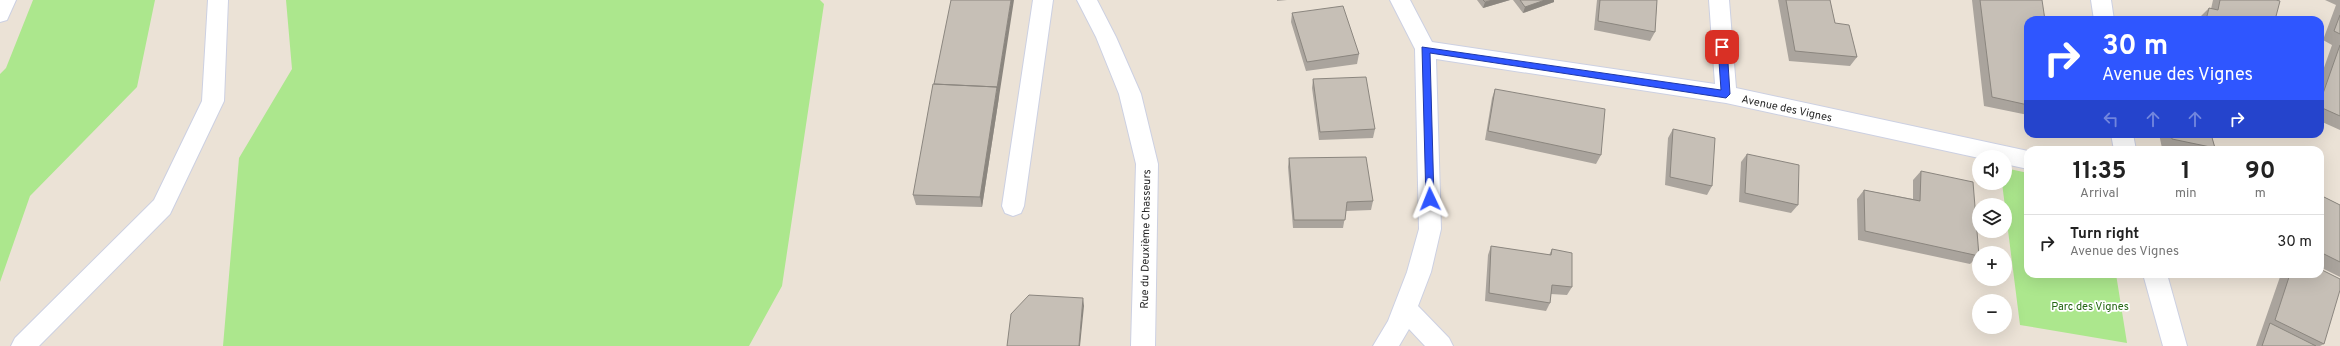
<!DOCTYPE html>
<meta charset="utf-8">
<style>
body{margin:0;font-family:Overpass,sans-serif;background:#f6f6f6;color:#222;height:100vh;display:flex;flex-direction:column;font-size:15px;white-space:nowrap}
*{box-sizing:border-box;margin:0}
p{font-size:13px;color:#767676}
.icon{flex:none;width:22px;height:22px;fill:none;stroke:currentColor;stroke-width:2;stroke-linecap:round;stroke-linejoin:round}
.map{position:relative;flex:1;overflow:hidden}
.side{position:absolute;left:2024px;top:146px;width:300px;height:132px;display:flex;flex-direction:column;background:#fff;border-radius:12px;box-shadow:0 4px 16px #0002}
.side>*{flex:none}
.top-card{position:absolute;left:2024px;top:16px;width:300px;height:122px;border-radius:12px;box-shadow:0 4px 16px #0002;background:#2f56ff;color:#fff;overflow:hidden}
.fabs{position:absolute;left:1972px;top:150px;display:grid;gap:8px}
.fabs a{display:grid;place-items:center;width:40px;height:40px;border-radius:50%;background:#fff;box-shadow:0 4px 16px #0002;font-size:20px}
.pin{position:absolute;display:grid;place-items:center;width:34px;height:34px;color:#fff;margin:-17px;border-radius:8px;box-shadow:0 2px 6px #0006}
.me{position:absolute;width:44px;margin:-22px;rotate:358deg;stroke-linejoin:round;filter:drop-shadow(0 0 3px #0008)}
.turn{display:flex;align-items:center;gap:14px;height:84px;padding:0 12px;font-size:18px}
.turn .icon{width:52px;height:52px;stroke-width:2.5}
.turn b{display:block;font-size:28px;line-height:34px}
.lanes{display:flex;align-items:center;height:38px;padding:0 12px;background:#0003;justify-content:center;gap:20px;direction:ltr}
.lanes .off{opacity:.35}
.eta{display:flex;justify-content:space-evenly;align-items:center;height:68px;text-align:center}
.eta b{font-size:24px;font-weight:700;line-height:28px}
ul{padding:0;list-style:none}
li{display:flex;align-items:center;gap:12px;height:56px;padding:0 12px;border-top:1px solid #e0e0e0}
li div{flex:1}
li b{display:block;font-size:15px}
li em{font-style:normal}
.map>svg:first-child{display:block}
.green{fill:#ace78d}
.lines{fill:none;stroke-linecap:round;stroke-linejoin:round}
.minor-casing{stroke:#ccd0e2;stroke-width:2}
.minor{fill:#fff;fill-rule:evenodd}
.wall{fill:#aaa49d}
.shaded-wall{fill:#8b867f}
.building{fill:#c6bfb6;stroke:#8b867f}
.route{fill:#2f56ff;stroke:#1f38a6}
.labels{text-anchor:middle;stroke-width:3.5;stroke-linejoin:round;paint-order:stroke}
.street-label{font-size:11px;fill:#272727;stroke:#fff}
.park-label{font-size:11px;fill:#256713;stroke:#fff}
</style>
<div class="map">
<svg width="2340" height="346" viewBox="0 0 2340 346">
<rect width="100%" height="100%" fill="#ebe2d6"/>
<path class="green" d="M33 0H155L137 87 30 196 0 282V74L6 68Z
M286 0H820L824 4 782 286 749 346H223L239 158 292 69Z
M2005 168 2028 173V274H2116L2127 343 2020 325 2002 183H2005Z"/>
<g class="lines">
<g class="minor-casing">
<path id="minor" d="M0 0H16L7 20 0 22Z
M208 0H228L224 101 170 214 39 346H11L15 338 154 200 202 101Z
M1033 0H1053L1024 206 1021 213 1013 216 1005 213 1002 206Z
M1077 0H1097L1116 37 1141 94 1158 164 1155 346H1131L1136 164 1119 94 1096 37Z
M1390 0H1410L1432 42 1715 84 1709 0H1729L1736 88 2028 151V169L2005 164V157L1979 158 1726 103 1436 59 1441 229 1431 272 1418 306 1449 338 1453 346H1425L1409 329 1399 346H1373L1388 321 1407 272 1419 229 1415 49Z
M2091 0H2111L2114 20H2094Z
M2111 134H2133L2136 150H2114Z
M2143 274H2167L2187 346H2163Z"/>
</g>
<use href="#minor" class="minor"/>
</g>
<path class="wall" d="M1277 0H1287L1277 1Z
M1477 0H1510L1483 8Z
M1513 0H1554V2L1523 13Z
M1597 0H1657L1655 32 1650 41 1594 30Z
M1778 0H1830L1835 23 1857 57 1850 66 1789 61Z
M1972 0H2042L2028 20V115L1984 106Z
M2213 0H2276L2275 20H2199V18L2209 8 2211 9Z
M2325 0H2340V130L2320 121V79L2332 45 2323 40 2336 5Z
M1292 13 1359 54 1357 64 1306 71 1291 22Z
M1313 79 1375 129 1373 138 1319 140 1312 88Z
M1495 89 1601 155 1596 164 1485 140 1492 98Z
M999 97 982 207 916 205 913 195Z
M1673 129 1712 186 1707 195 1665 185 1668 138Z
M2159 134H2211L2215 148 2212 150H2172L2162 148Z
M1747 154 1798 205 1791 213 1739 202 1741 162Z
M1289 158 1373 201 1371 210 1346 211 1343 228H1293L1288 167Z
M1921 171 1979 256 1970 264 1858 240 1857 199 1864 190 1913 199V180Z
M2320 195 2340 205V277L2320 267Z
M1491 246 1549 255 1552 249 1572 287 1567 295 1551 294 1550 303 1546 311 1485 301 1488 255Z
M2281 274H2320L2324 344 2320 346H2256Z"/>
<path class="shaded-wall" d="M1011 0H1014L982 207 980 197 997 87Z
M1493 0H1510L1483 8 1485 2Z
M1545 0H1554V2L1523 13 1525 7Z
M1083 298 1084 306 1080 346H1079Z"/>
<path class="building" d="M951 0H1011L997 88V87L934 84Z
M1483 0H1493L1485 2Z
M1520 0H1545L1525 7Z
M1600 0H1657L1655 32 1598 21Z
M1786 0H1830L1835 23 1849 25 1857 57 1795 51Z
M1980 0H2042L2045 20H2028V105L1992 97Z
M2220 0H2276L2280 1 2275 20H2206L2209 8 2218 10Z
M1343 6 1359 54 1307 62 1292 13Z
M2340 15V34L2334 31Z
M2340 45V116L2320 107V102Z
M1366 77 1375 129 1320 132 1313 79Z
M933 84 997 87 980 197 913 195Z
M1495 89 1605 109 1601 155 1488 131Z
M1673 129 1715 138 1712 186 1670 177Z
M2171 134H2211L2215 148 2172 139Z
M1747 154 1799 165 1798 205 1745 193Z
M1366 157 1373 201 1347 202 1345 220H1294L1289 158Z
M1921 171 1973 182 1979 256 1865 231 1864 190 1920 201Z
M2320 195 2340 205V262L2320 252Z
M1491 246 1551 255 1552 249 1572 253V287L1552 285 1550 303 1489 293Z
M2320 269 2340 279V290L2324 344 2275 320 2290 274H2320Z
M1029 295 1083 298 1079 346H1007L1011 314Z
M2270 323 2316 346H2262Z"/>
<path class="route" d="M1722 44 1727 47 1730 94 1726 98 1430 53 1434 199 1430 203 1426 202 1422 47 1721 90 1718 47Z"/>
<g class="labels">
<g class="street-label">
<text transform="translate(1787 108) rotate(12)" y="4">Avenue des Vignes</text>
<text transform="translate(1145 239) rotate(-89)" y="4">Rue du Deuxième Chasseurs</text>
</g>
<g class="park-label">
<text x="2090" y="310">Parc des Vignes</text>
</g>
</g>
</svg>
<div class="fabs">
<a><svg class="icon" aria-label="sound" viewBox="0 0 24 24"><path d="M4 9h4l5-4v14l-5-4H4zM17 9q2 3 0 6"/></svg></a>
<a><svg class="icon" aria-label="layers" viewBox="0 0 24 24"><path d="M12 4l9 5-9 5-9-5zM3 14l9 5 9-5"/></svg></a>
<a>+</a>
<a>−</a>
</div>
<div class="pin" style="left:1722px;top:47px;background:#d93025"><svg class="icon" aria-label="arrive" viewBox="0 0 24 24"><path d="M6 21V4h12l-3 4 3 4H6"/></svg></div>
<svg class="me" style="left:1430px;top:199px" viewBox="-20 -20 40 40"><path d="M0-17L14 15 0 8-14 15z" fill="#2f56ff" stroke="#fff" stroke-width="4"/></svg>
<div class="top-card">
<div class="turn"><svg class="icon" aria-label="right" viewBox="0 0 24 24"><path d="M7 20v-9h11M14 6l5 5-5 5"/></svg><div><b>30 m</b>Avenue des Vignes</div></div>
<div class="lanes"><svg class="icon off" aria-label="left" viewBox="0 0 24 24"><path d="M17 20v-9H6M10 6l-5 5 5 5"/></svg><svg class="icon off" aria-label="ahead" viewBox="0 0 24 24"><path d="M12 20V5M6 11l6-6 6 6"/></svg><svg class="icon off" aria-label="ahead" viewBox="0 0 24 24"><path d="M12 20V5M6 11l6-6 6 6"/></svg><svg class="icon" aria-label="right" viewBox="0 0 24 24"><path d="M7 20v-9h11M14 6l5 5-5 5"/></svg></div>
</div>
<section class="side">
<div class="eta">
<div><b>11:35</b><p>Arrival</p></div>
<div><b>1</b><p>min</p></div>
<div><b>90</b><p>m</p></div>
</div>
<ul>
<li><svg class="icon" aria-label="right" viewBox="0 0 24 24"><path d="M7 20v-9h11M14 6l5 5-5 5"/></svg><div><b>Turn right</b><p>Avenue des Vignes</p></div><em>30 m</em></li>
</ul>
</section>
</div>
